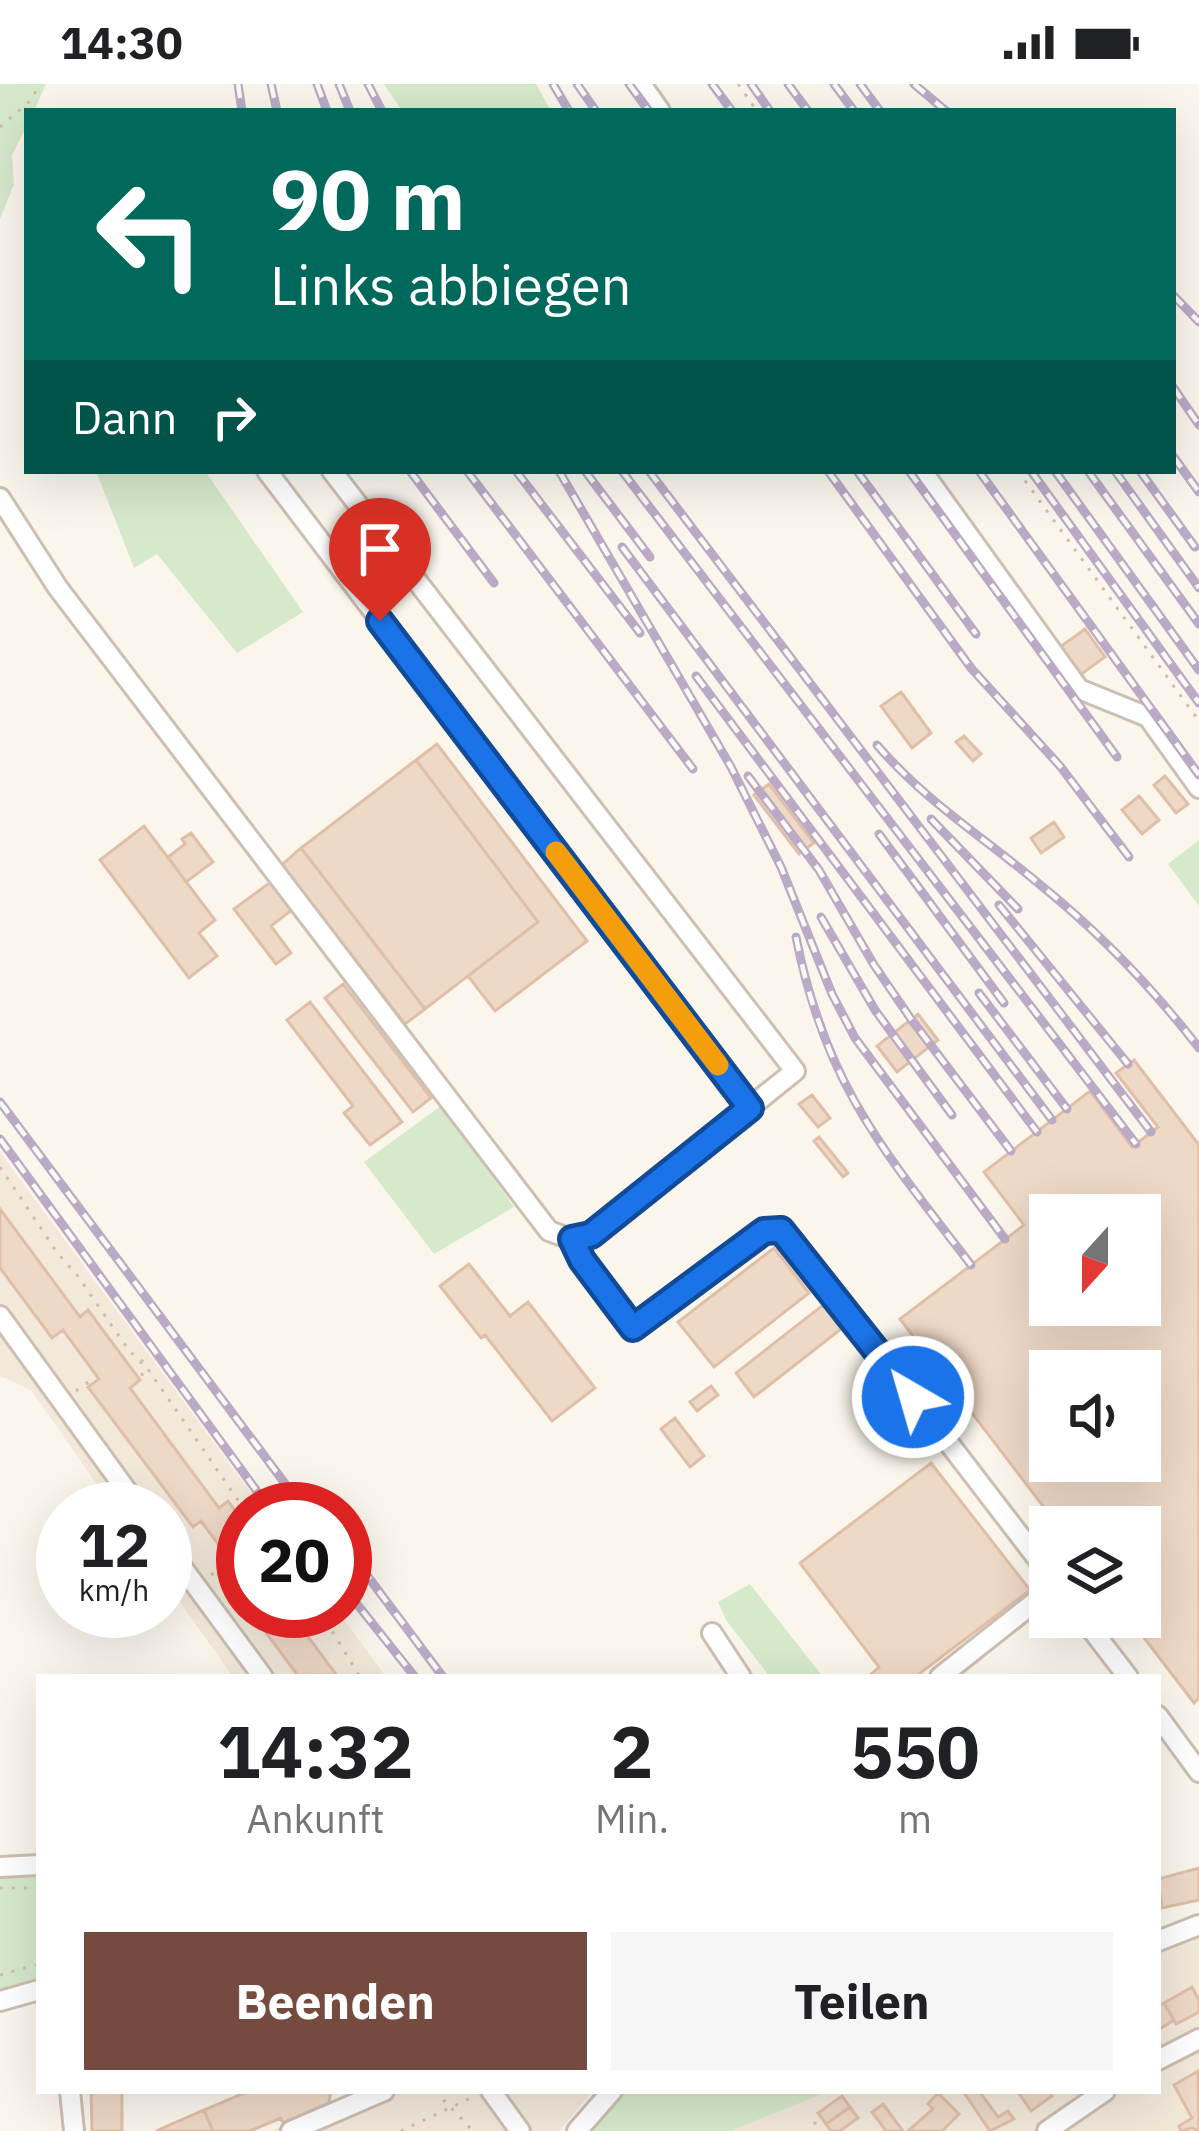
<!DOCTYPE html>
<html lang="de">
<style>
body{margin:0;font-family:"IBM Plex Sans",sans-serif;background:#f6f6f6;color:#202124;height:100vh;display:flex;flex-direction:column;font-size:45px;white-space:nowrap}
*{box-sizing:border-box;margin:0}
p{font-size:39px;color:#757577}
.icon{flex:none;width:66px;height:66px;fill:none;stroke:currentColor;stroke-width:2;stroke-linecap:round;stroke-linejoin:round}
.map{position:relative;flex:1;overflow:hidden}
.sheet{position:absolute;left:36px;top:1590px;width:1125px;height:420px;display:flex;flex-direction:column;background:#fff;border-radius:0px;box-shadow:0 12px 48px #0002}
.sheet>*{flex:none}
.banner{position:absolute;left:24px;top:24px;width:1152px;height:366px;border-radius:0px;box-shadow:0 12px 48px #0002;background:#00695c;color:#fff;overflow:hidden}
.needle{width:78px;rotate:201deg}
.tools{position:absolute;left:1029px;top:1110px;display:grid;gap:24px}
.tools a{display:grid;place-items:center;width:132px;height:132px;border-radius:0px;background:#fff;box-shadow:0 12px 48px #0002;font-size:60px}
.speed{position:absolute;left:36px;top:1398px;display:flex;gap:24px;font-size:60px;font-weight:700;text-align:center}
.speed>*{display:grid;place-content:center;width:156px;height:156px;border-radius:50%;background:#fff;box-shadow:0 12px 48px #0002;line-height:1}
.speed small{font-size:30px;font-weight:400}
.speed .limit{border:18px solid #d22;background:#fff;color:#111}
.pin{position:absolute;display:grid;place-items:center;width:102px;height:102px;color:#fff;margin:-123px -51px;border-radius:50% 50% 50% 0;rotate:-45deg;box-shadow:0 0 12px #0007}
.pin .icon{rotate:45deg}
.me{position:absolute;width:132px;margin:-66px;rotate:322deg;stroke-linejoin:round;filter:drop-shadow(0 0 9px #0008)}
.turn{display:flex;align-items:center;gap:42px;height:252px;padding:0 48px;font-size:54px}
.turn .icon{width:156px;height:156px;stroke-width:2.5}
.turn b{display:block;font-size:84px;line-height:102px}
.then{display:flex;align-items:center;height:114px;padding:0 48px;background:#0003;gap:24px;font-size:45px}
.eta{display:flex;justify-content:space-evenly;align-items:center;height:204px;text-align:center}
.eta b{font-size:72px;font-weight:700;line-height:84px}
.cta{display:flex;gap:24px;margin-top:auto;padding:24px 48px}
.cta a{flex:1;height:138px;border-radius:0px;background:#744b3e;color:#fff;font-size:48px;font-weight:700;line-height:138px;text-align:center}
.cta a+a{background:#f6f6f6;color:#202124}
.status{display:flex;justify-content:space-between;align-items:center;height:84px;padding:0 60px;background:#fff;direction:ltr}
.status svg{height:33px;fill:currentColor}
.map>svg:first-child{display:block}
.residential{fill:#f2e9db}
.green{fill:#d6e9cb}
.building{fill:#eed8c6;stroke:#e0bfa8;stroke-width:3;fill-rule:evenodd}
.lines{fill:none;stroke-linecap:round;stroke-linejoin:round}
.minor-casing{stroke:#cdbfb2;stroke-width:24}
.path{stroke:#d4bba9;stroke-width:3;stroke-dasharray:3 9;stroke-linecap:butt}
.minor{stroke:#fff;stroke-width:18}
.rail-casing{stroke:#baaac6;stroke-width:9}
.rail{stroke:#fefaf3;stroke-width:4.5;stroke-dasharray:14;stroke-linecap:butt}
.route-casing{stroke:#114b97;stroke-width:30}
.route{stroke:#1a73e8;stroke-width:21}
.slow{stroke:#f59e0b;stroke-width:21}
</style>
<div class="status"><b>14:30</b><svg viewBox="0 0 49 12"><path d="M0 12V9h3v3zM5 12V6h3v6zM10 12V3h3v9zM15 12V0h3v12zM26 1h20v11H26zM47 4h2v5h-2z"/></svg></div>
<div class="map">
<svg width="1199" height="2047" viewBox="0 0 1199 2047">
<rect width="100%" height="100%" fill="#fbf6ec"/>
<path class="residential" d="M0 1068 263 1425H243V1527H338L386 1593H233L165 1497V1425H114L31 1306 0 1292Z
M1199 1831V2047H730L830 2007H1158V1848Z
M360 2007H593L559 2047H271Z"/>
<path class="green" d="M0 0H46L34 27H27V41L12 71 14 100 0 135Z
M384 0H536L551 27H402Z
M96 387H205L303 528 237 569 157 470 134 484Z
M1199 756V822L1168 780Z
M441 1022 514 1123 434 1170 364 1078Z
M750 1500 823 1593H770L726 1536 718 1518Z
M39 1785V1899L0 1909V1788Z
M624 2007H830L730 2047H589Z"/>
<path class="building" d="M1085 545 1105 573 1080 591 1060 563Z
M901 608 931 649 912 664 881 622Z
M964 652 981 670 973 677 956 658Z
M437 660 587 857 495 927 468 892 538 838 416 676Z
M416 676 538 838 425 925 301 764Z
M1165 692 1188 720 1176 729 1154 701Z
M769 700 814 759 799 770 754 711Z
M1139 712 1159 736 1142 750 1122 726Z
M1054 738 1064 753 1041 769 1031 754Z
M144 742 215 836 199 849 217 872 189 894 100 776Z
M191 749 213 778 186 798 168 773 185 760 182 755Z
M301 764 425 925 405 940 282 781Z
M272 797 293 825 271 842 291 869 276 880 234 825Z
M343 900 431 1014 413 1028 325 914Z
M310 918 402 1038 370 1061 344 1029 353 1022 287 936Z
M918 930 938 956 897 988 877 962Z
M1134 976 1199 1061V1614L1194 1619 1128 1533H1140V1443H1059L900 1235 1024 1141 984 1088 1090 1007 1132 1063 1158 1043 1116 989ZM1050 1131H1140V1221H1050ZM1050 1287H1140V1377H1050Z
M812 1011 830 1034 818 1043 799 1020Z
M819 1053 848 1089 843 1093 814 1057Z
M0 1125 80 1233 88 1226 140 1296 130 1304 219 1424 228 1417 243 1437V1518L224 1492 235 1483 201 1437 193 1443 88 1303 99 1295 63 1246 52 1254 0 1184Z
M774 1164 809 1209 714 1283 678 1238Z
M469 1180 510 1232 528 1218 595 1304 552 1337 485 1251 481 1254 440 1202Z
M823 1221 841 1245 754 1313 736 1289Z
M711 1302 718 1311 697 1327 690 1318Z
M675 1334 704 1372 690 1383 661 1345Z
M931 1379 1030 1506 915 1593H868L879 1583 800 1479Z
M250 1527H289L338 1593H299Z
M1199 1784V1816L1162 1824 1158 1795Z
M1192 1903 1199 1916V1928L1176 1940 1164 1919Z
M1164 1919 1174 1936 1158 1946V1922Z
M1198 1987 1199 2047 1192 2044 1181 2047 1179 2042 1192 2034 1174 2001Z
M91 2007H122V2047H92Z
M249 2007H331L329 2019 283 2039 281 2034 250 2047H213L204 2026Z
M963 2007H979L998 2033 1008 2027 1014 2035 990 2047Z
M1049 2007 1052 2012 1031 2027 1018 2008Z
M938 2009 959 2030 942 2047H908L933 2025 928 2020Z
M842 2012 850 2023 826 2040 818 2029Z
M883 2020 903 2047H886L872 2028Z
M850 2023 858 2034 840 2047H831L826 2040Z
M204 2026 213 2047H156L174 2039Z"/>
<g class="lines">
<g class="minor-casing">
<path id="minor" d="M641 0 660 27
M267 387 750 1024
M922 387 1079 605 1148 633 1199 704
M0 414 58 504 549 1147 571 1155 591 1151 795 987 332 387
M571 1155 582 1176 633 1244 764 1147 781 1146 793 1156 1050 1491
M0 1232 140 1425
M165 1460 263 1593
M1082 1533 1128 1593
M712 1549 741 1593
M940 1593 1050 1506
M1158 1632 1199 1688
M0 1783 39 1781
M1158 1857 1199 1841
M0 1917 39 1906
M1158 1976 1199 1955
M70 2007 74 2047
M491 2007 520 2047
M291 2047 384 2007
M577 2047 612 2007
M1047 2047 1105 2007"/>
</g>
<path class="path" d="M738 0 757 27
M0 43 30 17 40 0
M1018 387 1199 637
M0 1083 58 1170 77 1191 130 1268 141 1275 244 1425
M141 1277 143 1300
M76 1307 97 1292
M211 1491 230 1477
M320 1527 360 1593
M0 1804H39
M0 1891 39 1880
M435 2007 473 2047
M814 2007 815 2008
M814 2038 821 2047
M401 2047 475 2012"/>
<use href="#minor" class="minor"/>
<g class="rail-casing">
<path id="rail" d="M238 0 242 27
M271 0 277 27
M317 0 327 27
M339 0 350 27
M368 0 382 27
M553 0 569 27
M577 0 596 27
M629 0 649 27
M712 0 732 27
M751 0 770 27
M788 0 808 27
M834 0 854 27
M860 0 880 27
M914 0 946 27
M1173 211 1199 238
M1173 303 1199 341
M1173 372 1199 408
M410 387 494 499
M467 387 693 685
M516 387 640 549
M559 387 731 683 781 783 832 910 855 954 1005 1155
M585 387 650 473
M622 387 1136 1060
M649 387 1151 1048
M828 387 971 584 1060 682 1129 773
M857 387 976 550
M909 387 1117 673
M979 387 1199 691
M1031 387 1199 619
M1055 387 1199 586
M1088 387 1199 540
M1115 387 1199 504
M1140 387 1195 463
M622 463 1052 1036
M696 592 1037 1048
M877 661C924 716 983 753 1038 799 1099 848 1151 902 1199 964
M748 692 819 786 874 881 911 935 1011 1067
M931 735 1018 825
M879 750 1004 919
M999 821 1128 980
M821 833 875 926 952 1031
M796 853C825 1000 883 1066 971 1181
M979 909 1067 1025
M0 1018 304 1425
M0 1055 270 1425
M345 1462 443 1593
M345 1505 415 1593"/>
</g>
<use href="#rail" class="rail"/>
</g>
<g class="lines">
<g class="route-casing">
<path id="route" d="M380 537 750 1024 591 1151 572 1155 582 1176 633 1244 764 1147 781 1146 913 1313"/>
</g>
<use href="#route" class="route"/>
<path class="slow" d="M556 768 718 981"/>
</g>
</svg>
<div class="tools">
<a><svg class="needle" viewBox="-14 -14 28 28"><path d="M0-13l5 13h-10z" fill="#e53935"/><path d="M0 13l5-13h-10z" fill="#757577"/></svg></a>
<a><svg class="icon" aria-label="sound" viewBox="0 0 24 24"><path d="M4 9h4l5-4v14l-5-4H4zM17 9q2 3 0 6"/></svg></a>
<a><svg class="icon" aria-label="layers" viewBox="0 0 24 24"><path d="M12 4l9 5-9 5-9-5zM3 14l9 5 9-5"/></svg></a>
</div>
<div class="speed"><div>12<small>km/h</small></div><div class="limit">20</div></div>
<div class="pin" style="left:380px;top:537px;background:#d93025"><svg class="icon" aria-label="arrive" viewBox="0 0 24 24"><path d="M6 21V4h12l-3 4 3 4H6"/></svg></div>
<svg class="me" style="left:913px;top:1313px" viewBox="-20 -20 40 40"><circle r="17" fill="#1a73e8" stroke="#fff" stroke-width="3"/><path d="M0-11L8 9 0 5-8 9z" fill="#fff"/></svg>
<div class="banner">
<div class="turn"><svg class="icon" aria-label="left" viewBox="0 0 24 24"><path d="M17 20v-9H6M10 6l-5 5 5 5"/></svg><div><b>90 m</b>Links abbiegen</div></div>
<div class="then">Dann<svg class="icon" aria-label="right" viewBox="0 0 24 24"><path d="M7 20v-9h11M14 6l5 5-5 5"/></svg></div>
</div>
<section class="sheet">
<div class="eta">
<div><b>14:32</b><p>Ankunft</p></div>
<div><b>2</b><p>Min.</p></div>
<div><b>550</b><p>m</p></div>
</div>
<div class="cta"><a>Beenden</a><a>Teilen</a></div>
</section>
</div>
